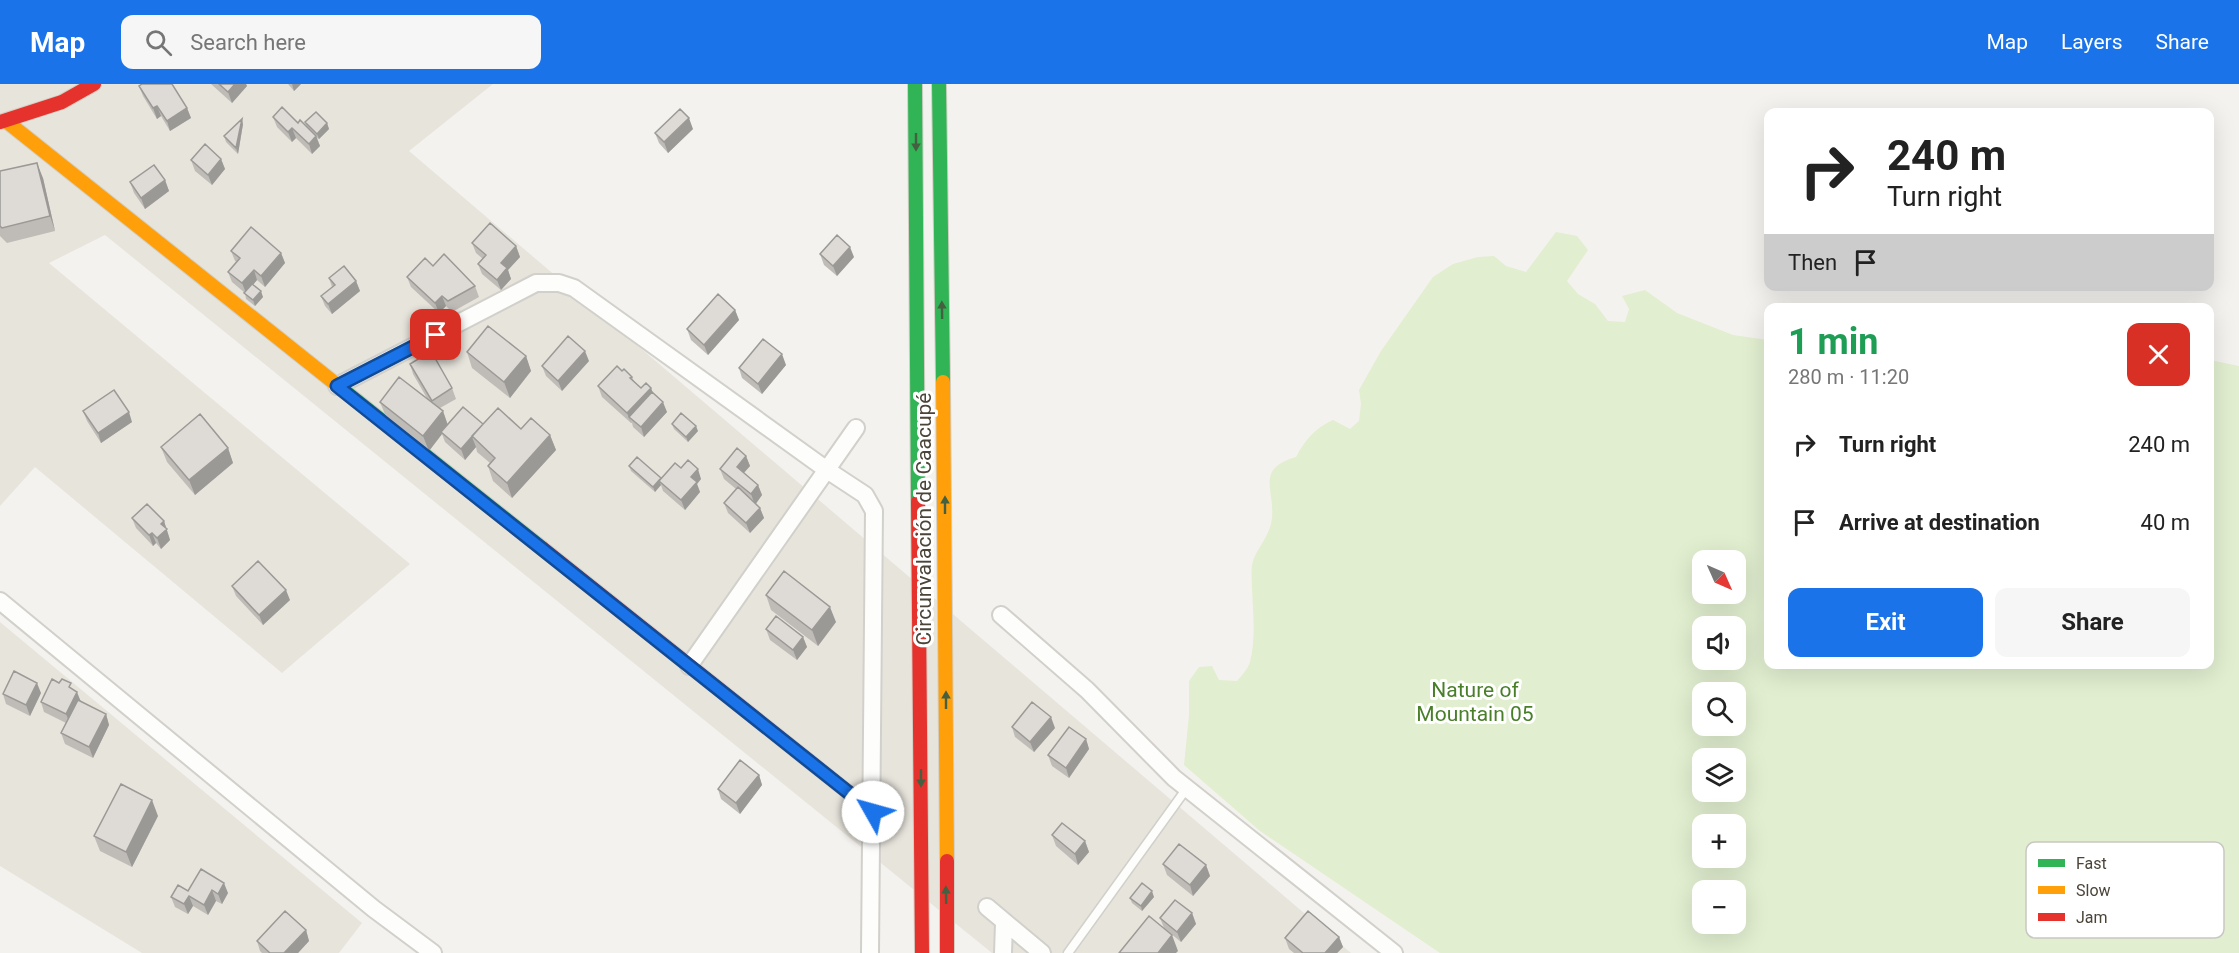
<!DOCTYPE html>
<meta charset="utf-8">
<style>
body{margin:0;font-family:Roboto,sans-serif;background:#f6f6f6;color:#222;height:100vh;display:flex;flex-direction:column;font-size:22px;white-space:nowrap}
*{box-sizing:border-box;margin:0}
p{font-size:20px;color:#767676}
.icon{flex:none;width:33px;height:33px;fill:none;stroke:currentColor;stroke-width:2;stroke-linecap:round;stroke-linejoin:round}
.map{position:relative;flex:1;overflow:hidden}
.drawer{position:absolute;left:1764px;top:219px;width:450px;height:366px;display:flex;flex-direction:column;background:#fff;border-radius:12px;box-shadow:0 6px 24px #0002}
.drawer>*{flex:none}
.banner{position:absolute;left:1764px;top:24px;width:450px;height:183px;border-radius:12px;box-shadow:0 6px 24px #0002;background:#fff;color:#222;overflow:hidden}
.needle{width:39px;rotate:135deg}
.tools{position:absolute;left:1692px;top:466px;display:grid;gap:12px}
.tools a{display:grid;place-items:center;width:54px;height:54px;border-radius:12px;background:#fff;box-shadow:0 6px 24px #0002;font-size:30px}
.pin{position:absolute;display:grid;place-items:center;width:51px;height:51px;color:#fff;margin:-26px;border-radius:12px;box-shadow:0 3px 9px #0006}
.me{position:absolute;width:66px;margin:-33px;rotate:308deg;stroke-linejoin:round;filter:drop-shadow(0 0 4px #0008)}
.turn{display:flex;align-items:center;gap:21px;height:126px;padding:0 24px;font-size:27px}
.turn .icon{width:78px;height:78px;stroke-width:2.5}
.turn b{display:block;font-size:42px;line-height:51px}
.then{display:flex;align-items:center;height:57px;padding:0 24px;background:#0003;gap:12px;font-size:22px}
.round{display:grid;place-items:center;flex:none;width:63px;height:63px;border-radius:12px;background:#f6f6f6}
.headline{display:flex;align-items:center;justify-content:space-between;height:102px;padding:0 24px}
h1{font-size:36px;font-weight:700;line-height:45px;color:#1e9e55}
.cta{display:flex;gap:12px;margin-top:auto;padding:12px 24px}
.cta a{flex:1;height:69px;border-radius:12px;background:#1a73e8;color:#fff;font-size:24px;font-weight:700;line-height:69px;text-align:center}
.cta a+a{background:#f6f6f6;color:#222}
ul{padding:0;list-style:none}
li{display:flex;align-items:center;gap:18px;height:78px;padding:0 24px}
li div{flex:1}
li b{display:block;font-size:22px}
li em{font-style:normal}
header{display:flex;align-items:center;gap:36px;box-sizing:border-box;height:84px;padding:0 30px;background:#1a73e8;color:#fff}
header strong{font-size:28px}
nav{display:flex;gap:33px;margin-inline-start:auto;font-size:21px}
.search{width:420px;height:54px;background:#f6f6f6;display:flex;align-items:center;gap:15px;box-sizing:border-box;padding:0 21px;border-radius:12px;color:#767676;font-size:22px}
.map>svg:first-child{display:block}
.residential{fill:#e7e4dc}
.green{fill:#e1eecf;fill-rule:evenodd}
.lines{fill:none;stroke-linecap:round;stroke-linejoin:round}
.lane-casing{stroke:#d2d0cb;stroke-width:11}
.street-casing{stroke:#d2d0cb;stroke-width:20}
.fast-casing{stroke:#d3cfc5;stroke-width:16}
.slow-casing{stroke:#d3cfc5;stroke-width:16}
.jam-casing{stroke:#d3cfc5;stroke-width:16}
.lane{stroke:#fdfdfc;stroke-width:8}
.street{stroke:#fdfdfc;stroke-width:16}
.fast{stroke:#30b455;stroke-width:14}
.slow{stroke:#ff9f0a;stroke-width:14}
.jam{stroke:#e5322d;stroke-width:14}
.wall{fill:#bfbcb8}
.shaded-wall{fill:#9b9996}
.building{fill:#dedbd6;stroke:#9b9996;stroke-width:1.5}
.oneway{fill:#446040}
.route-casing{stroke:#114b97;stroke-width:15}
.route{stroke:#1a73e8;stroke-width:10}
.labels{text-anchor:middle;stroke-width:6;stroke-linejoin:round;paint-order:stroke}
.street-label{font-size:21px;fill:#4b4439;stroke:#fff}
.park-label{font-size:21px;fill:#4a7f2a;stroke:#fff}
.key{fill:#fff;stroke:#c9c7c4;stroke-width:1.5}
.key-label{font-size:16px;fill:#4b4439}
</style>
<header>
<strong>Map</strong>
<div class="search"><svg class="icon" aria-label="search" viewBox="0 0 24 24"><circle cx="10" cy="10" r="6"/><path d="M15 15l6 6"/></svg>Search here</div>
<nav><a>Map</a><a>Layers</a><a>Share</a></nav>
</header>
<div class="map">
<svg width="2239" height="869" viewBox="0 0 2239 869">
<rect width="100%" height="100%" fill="#f4f2ee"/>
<path class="residential" d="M0 0H493L409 67 1351 869H992L105 151 49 179 410 480 282 589 35 383 0 422Z
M0 538 362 839 339 869H142L0 782Z"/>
<path class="green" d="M1556 148 1577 152 1588 166 1567 197 1578 210 1595 220 1608 237 1625 238 1629 225 1622 212 1645 206 1677 229 1733 251 1768 256V580H2210V276L2239 282V869H1440L1260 747 1184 681 1189 631V597L1199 583 1212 582 1219 596 1237 597C1241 592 1248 585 1250 578 1256 555 1253 528 1252 504 1252 497 1251 489 1252 481 1255 466 1267 456 1271 440 1278 408 1252 386 1296 373 1306 355 1314 345 1333 336L1350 345 1359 337 1361 320 1359 306 1381 267 1433 193 1453 180 1478 173 1494 172 1506 182 1526 188ZM1702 477H1736V510H1702ZM1702 543H1736V576H1702ZM1702 609H1736V642H1702ZM1702 675H1736V708H1702ZM1702 741H1736V774H1702ZM1702 807H1736V840H1702Z"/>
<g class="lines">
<g class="lane-casing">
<path id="lane" d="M1068 869 1187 704"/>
</g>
<g class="street-casing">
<path id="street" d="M337 302 536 199H559L574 204 827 386 865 411 874 427 870 869
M0 517 374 825 433 869
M1001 531 1087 606 1174 694 1394 869
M689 582 856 344
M987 823 1042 869
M1003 869 1004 839"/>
</g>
<g class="fast-casing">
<path id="fast" d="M915 0 918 418
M939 0 943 298
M337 301 542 464"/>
</g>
<g class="slow-casing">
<path id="slow" d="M6 37 337 301
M943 298 947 777"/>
</g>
<g class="jam-casing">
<path id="jam" d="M0 38 62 18 94 0
M918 418 922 869
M542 464 873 728
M947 777V869"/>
</g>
<use href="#lane" class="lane"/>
<use href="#street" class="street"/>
<use href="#fast" class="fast"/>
<use href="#slow" class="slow"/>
<use href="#jam" class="jam"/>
</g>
<path class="wall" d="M211 0H246L247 2 232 19Z
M288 0H301L294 7Z
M139 2 187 24 191 34 170 47 161 32 157 35 143 12Z
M273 33 298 39 306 42 305 38 327 39 329 45 319 55 317 54 320 62 312 70 296 54 292 58 277 43Z
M243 40 238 70 226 58 224 52Z
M693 45 668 69 659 59 655 49Z
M221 75 225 85 212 101 195 87 191 76Z
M0 87 43 94 55 147 7 159 0 152Z
M165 96 169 107 145 125 134 109 130 98Z
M472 159 516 162 520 173 508 186 511 195 501 206 482 190 478 180 483 175 476 169Z
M231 167 281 169 285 179 265 203 257 196 253 201 263 213 255 222 246 215 245 209 232 198 228 188 237 178 235 177Z
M820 170 854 173 837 192 824 181Z
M433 182 475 202 479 213 452 228 446 222 439 229 411 203 407 193Z
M329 194 356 197 360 207 332 230 325 222 321 212 332 203Z
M735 226 739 236 708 271 691 256 687 245Z
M467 268 526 272 531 287 510 314 472 284Z
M589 277 562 307 546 292 542 282Z
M410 280 452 304 456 315 440 324 443 327 448 341 483 340 521 345 550 351 556 366 512 414 493 397 488 382 490 379 477 368 476 363 465 376 445 358 442 350 429 367 386 333 380 318 428 316 413 290Z
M786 281 762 310 742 294 739 284Z
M622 287 632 293 634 297 641 304H651L652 308 667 328 644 353 633 343 632 339H631L602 313 598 302Z
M83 327 132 338 101 359 87 337Z
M672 340 698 347 688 358 674 345Z
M161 363 228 364 233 379 195 411 167 378Z
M746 372 750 382 744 389 758 401 762 411 756 419 760 424 764 434 750 449 728 429 724 419 736 405 724 395 720 385Z
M629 382 661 394 681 384 701 395 697 400 700 408 685 426 663 407 661 401 655 408 631 387Z
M132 434 164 437 170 456 161 465 156 459 153 462 136 444Z
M232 502 290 516 263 541 236 512Z
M766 511 836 538 818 562 771 526Z
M766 545 803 553 807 563 797 576 770 556Z
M73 606 81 618 106 630 109 641 93 674 65 660 61 649 66 639 44 628 41 618Z
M41 609 30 632 6 620 3 610Z
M1012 643 1055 644 1034 668 1015 653Z
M1086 655 1089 665 1069 694 1052 682 1048 671Z
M759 691 762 701 740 730 721 715 718 705Z
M158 732 132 783 100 767 94 752Z
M1052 751 1085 757 1089 768 1078 781 1056 762Z
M1163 780 1206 781 1210 792 1193 812 1167 791Z
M201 785 228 809 222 820 216 817 208 831 193 822 188 830 175 823 171 813 188 807Z
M1154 813 1142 827 1132 819 1130 814Z
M1192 829 1196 840 1181 858 1164 844 1160 834Z
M306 846 309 857 298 869H262L260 867 257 857Z
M1339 853 1343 863 1337 869H1294L1289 865 1285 854Z"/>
<path class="shaded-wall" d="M235 0H246L247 2 232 19 228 8Z
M292 0H301L294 7Z
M157 22 161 32 157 35 153 24Z
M187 24 191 34 170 47 167 37Z
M689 34 693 45 668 69 664 58Z
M242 35 243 40 238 70 236 64Z
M327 39 329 45 319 55 317 50Z
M292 44 296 54 292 58 288 48Z
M316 52 320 62 312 70 309 60Z
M221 75 225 85 212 101 208 91Z
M37 79 43 94 55 147 50 132Z
M165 96 169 107 145 125 141 114Z
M516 162 520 173 508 186 511 195 501 206 497 196 501 179Z
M850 163 854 173 837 192 833 182Z
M281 169 285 179 265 203 261 192Z
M254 186 257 196 246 209 242 199Z
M356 197 360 207 332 230 328 220Z
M261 207 263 213 255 222 253 216Z
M442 212 446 222 439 229 435 219Z
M735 226 739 236 708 271 704 261Z
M585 267 589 277 562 307 558 297Z
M782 270 786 281 762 310 758 300Z
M526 272 531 287 510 314 504 298Z
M651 304 655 314 629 333 631 339 627 329Z
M663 318 667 328 644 353 641 343Z
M443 327 448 342 441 348 442 350 429 367 423 352Z
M129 328 132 338 101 359 98 349Z
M696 342 698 347 688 358 686 353Z
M550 351 556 366 512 414 507 399Z
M472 353 476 363 465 376 461 365Z
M228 364 233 379 195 411 189 396Z
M746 372 750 382 740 393 737 383Z
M698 385 701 395 697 400 700 408 685 426 681 416 691 393Z
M661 394 659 397 661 401 655 408 653 403Z
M758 401 762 411 755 421 751 410Z
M760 424 764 434 750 449 746 439Z
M164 437 170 456 161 465 157 454 161 440Z
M152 449 156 459 153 462 149 451Z
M286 506 290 516 263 541 259 531Z
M830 523 836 538 818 562 812 546Z
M803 553 807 563 797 576 793 566Z
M37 599 41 609 30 632 26 621Z
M77 608 81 618 70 640 66 630Z
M106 630 109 641 93 674 89 663Z
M1051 633 1055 644 1034 668 1030 658Z
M1086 655 1089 665 1069 694 1066 684Z
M759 691 762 701 740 730 736 719Z
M152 716 158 732 132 783 126 768Z
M1085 757 1089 768 1078 781 1075 770Z
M1206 781 1210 792 1193 812 1190 801Z
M224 799 228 809 222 820 218 810Z
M212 806 216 817 208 831 204 821Z
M1152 807 1154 813 1142 827 1141 822Z
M189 812 193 822 188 830 184 820Z
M1192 829 1196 840 1181 858 1177 848Z
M306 846 309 857 298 869H284Z
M1172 851 1178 867 1176 869H1158Z
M1339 853 1343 863 1337 869H1325Z"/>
<path class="building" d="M142 0H172L187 24 167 37 157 22 153 24 139 2Z
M219 0H235L228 8Z
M282 23 298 39 300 36 316 52 309 60 292 44 288 48 273 33Z
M680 25 689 34 664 58 655 49Z
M316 28 327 39 317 50 305 38Z
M242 35 236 64 224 52Z
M205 60 221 75 208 91 191 76Z
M37 79 50 132 2 144 0 142V87Z
M154 81 165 96 141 114 130 98Z
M490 139 516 162 501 179 507 184 497 196 478 180 486 171 472 159Z
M251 143 281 169 261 192 254 186 242 199 228 188 240 174 231 167Z
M837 151 850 163 833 182 820 170Z
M444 170 475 202 448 217 442 212 435 219 407 193 425 174 433 182Z
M344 182 356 197 328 220 321 212 335 201 329 194Z
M252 200 261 207 253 216 244 209Z
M718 210 735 226 704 261 687 245Z
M488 242 526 272 504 298 467 268Z
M568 252 585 267 558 297 542 282Z
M763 255 782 270 758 300 739 284Z
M431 267 452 304 432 317 410 280Z
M617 282 622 287 624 285 632 293 630 294 641 304 646 299 651 304 627 329 598 302Z
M399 293 443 327 423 352 380 318Z
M114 306 129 328 98 349 83 327Z
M652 308 663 318 641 343 629 333Z
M463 323 483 340 461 365 441 348Z
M498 324 521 345 531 334 550 351 507 399 488 382 495 374 472 352Z
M681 329 696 342 686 353 672 340Z
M200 330 228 364 189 396 161 363Z
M737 364 746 372 737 383 758 401 751 410 720 385Z
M637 373 661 394 653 403 629 382Z
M688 376 698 385 691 393 697 398 681 416 659 397 675 379 681 384Z
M738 403 760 424 746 439 724 419Z
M147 420 164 437 161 440 167 445 157 454 152 449 149 451 132 434Z
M258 477 286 506 259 531 232 502Z
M784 487 830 523 812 546 766 511Z
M776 532 803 553 793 566 766 545Z
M14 587 37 599 26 621 3 610Z
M52 595 59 599 62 595 71 599 69 603 77 608 66 630 41 618Z
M78 616 106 630 89 663 61 649Z
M1032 618 1051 633 1030 658 1012 643Z
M1069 643 1086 655 1066 684 1048 671Z
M740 676 759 691 736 719 718 705Z
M121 700 152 716 126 768 94 752Z
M1062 739 1085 757 1075 770 1052 751Z
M1179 760 1206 781 1190 801 1163 780Z
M201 785 224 799 218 810 212 806 204 821 189 812 184 820 171 813 178 801 188 807Z
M1142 799 1152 807 1141 822 1130 814Z
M1175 816 1192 829 1177 848 1160 834Z
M285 827 306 846 284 869H270L257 857Z
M1308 827 1339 853 1325 869H1303L1285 854Z
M1149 832 1172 851 1158 869H1119Z"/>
<defs><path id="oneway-solid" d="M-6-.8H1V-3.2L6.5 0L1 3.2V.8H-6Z" transform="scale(1.5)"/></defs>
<g class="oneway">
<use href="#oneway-solid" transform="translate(916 58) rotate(90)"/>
<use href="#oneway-solid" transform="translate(942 226) rotate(-91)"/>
<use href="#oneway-solid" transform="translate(945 421) rotate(-90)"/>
<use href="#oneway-solid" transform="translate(946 616) rotate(-90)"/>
<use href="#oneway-solid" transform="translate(921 694) rotate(90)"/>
<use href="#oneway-solid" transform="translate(946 811) rotate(-91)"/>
</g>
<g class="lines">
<g class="route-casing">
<path id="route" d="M436 251 337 302 873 728"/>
</g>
<use href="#route" class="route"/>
</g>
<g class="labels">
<g class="street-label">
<text transform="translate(924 435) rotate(-90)" y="7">Circunvalación de Caacupé</text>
</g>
<g class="park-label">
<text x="1475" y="613">Nature of<tspan x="1475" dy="24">Mountain 05</tspan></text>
</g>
</g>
<rect x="2026" y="758" width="198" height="96" rx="9" class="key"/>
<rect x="2038" y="775" width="27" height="8" fill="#30b455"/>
<rect x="2038" y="802" width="27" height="8" fill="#ff9f0a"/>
<rect x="2038" y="829" width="27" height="8" fill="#e5322d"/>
<g class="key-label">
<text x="2076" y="785">Fast</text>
<text x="2076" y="812">Slow</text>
<text x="2076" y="839">Jam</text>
</g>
</svg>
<div class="tools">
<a><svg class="needle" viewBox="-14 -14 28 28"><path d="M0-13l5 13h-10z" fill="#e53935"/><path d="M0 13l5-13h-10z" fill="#767676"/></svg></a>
<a><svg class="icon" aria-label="sound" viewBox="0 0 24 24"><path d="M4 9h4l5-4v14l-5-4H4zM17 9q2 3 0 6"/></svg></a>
<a><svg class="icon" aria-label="search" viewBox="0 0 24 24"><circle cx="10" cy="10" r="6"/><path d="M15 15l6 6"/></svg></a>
<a><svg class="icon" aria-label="layers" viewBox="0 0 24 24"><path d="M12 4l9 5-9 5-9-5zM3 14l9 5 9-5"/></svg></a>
<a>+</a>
<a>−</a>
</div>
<div class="pin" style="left:436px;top:251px;background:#d93025"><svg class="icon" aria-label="arrive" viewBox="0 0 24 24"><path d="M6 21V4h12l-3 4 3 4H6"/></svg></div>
<svg class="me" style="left:873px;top:728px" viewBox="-20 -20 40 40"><circle r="19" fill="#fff"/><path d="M0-13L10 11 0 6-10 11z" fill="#1a73e8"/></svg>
<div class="banner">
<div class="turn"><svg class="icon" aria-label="right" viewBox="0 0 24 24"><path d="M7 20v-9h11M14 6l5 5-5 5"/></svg><div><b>240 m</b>Turn right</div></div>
<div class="then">Then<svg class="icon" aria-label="arrive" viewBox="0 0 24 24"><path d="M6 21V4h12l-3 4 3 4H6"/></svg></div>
</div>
<section class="drawer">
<div class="headline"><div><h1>1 min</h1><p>280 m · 11:20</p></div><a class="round" style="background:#d93025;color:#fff"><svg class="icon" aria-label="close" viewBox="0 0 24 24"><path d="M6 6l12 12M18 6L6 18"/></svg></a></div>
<ul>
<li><svg class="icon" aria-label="right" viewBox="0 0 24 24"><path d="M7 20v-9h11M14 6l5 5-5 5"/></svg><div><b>Turn right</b></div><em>240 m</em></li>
<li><svg class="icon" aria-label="arrive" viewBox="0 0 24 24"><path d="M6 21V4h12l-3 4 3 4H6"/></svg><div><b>Arrive at destination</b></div><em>40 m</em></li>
</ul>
<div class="cta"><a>Exit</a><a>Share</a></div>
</section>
</div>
